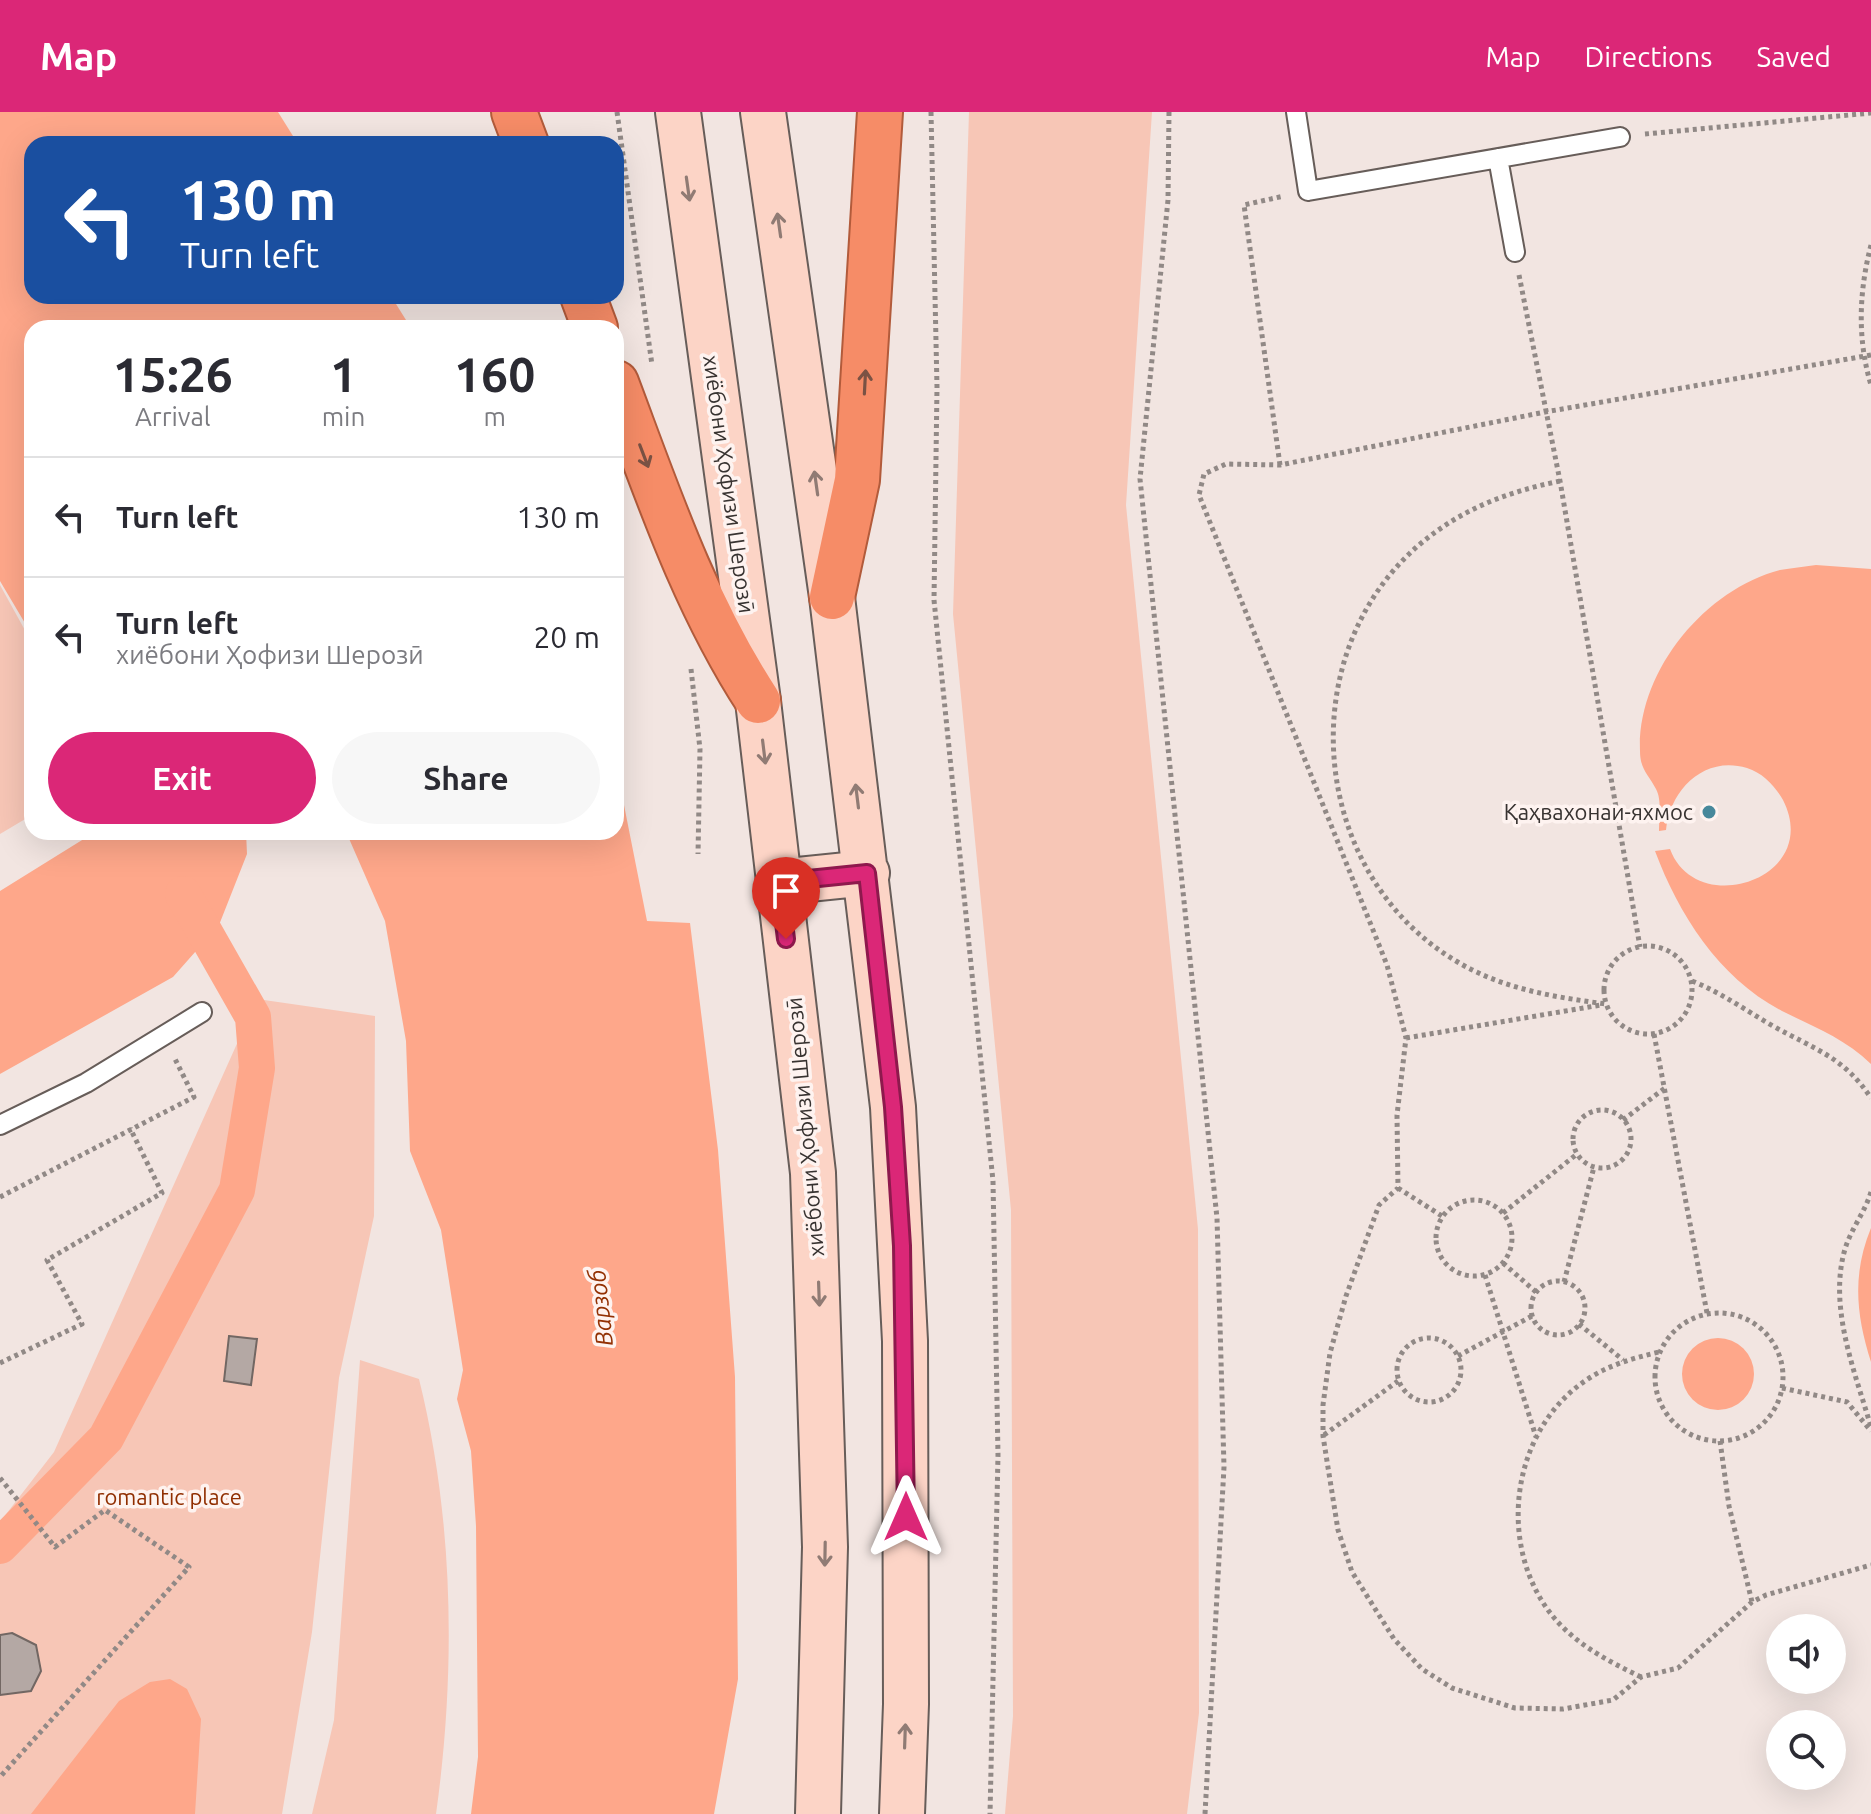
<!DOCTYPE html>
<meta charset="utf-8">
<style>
body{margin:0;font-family:Ubuntu,sans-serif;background:#f7f7f7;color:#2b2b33;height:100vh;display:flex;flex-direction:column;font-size:30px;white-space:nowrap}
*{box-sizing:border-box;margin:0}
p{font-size:26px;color:#7c7c81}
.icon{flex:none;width:44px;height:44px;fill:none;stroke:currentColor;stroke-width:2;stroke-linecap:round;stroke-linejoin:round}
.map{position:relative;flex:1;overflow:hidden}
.sheet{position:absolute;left:24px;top:208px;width:600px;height:520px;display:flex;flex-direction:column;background:#fff;border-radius:24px;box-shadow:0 8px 32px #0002}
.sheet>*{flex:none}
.guide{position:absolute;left:24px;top:24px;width:600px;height:168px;border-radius:24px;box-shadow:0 8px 32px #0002;background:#1a4fa0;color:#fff;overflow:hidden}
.controls{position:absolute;left:1766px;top:1502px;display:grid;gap:16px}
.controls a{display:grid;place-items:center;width:80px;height:80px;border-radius:50%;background:#fff;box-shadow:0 8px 32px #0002;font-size:40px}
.pin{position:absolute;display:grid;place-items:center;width:68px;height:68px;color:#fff;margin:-82px -34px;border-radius:50% 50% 50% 0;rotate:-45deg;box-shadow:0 0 8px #0007}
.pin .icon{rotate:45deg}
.me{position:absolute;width:88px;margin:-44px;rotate:0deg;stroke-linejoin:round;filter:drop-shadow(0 0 6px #0008)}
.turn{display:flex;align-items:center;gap:28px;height:168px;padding:0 24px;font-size:36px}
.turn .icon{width:104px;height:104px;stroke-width:2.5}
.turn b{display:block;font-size:56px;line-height:68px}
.eta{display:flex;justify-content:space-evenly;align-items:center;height:136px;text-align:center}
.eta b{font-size:48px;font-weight:700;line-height:56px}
.cta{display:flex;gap:16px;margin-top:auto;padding:16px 24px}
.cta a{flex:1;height:92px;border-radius:48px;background:#db2777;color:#fff;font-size:32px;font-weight:700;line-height:92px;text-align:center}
.cta a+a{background:#f7f7f7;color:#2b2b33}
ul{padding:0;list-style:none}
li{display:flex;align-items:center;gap:24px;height:120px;padding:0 24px;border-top:2px solid #e1e1e2}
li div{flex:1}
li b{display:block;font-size:30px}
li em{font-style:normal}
header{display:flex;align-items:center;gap:48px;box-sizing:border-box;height:112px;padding:0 40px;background:#db2777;color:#fff}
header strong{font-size:38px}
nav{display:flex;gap:44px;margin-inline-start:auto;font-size:28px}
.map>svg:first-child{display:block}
.green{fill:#f7c6b6}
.water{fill:#fea78a}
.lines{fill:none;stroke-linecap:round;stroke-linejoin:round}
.canal{stroke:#fea78a;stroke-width:36}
.building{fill:#b4a8a4;stroke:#726763;stroke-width:2}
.service-casing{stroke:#675d59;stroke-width:22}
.secondary-casing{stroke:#675d59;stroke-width:48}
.trunk-casing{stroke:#b25b3b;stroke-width:48}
.path{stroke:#918986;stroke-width:5;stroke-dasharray:4 4;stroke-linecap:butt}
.service{stroke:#fff;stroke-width:18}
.secondary{stroke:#fcd4c6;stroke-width:44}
.trunk{stroke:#f68c67;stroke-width:44}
.oneway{stroke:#907b74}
.oneway2{stroke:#7a5244}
.route-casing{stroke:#8e194d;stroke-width:20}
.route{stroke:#db2777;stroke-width:14}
.poi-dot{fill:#47889b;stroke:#fef3f0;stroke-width:3}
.labels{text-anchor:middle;stroke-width:7;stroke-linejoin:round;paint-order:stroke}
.street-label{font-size:22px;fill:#383331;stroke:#fef3f0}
.poi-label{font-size:22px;fill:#383331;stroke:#fef3f0;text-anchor:end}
.park-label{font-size:22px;fill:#902e00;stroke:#fef3f0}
.water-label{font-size:24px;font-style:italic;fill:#933104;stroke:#fef3f0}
</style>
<header>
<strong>Map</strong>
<nav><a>Map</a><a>Directions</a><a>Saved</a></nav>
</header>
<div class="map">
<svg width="1871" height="1702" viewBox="0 0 1871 1702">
<rect width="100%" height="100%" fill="#f2e5e1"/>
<path class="green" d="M969 0H1152L1126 393 1198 1117 1199 1601 1187 1702H1005L1013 1604 1011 1098 953 502Z
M0 473 32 531V703L0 722Z
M257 887 375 904 374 1104 339 1266 312 1520 282 1702H0V1410L54 1340Z
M360 1248 419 1267C454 1408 456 1559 436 1702H312L334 1608Z"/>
<path class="water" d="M0 0H278L298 32H32V184H391L411 216H32V523L0 469Z
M1816 453 1871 457V952C1844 926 1814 915 1782 899 1719 866 1679 803 1655 739L1670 737C1696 808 1823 767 1783 688 1775 674 1763 661 1747 656 1704 643 1670 678 1666 718L1659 719C1659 706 1662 688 1656 677 1648 662 1640 657 1640 639 1637 560 1704 478 1780 458 1791 456 1804 455 1816 453Z
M616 674 624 693 647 809 690 811 718 1038 735 1265 738 1567 714 1702H471L478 1645 476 1414 471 1339 457 1287 463 1258 441 1118 410 1039 406 929 385 809 347 722 616 720Z
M95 720H246L247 742 219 813 173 865 0 962V779Z
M1871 1116V1250C1856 1203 1852 1162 1871 1116Z
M1682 1262a36 36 0 1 1 72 0a36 36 0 1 1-72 0Z
M170 1567 187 1577 201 1607 195 1702H31L119 1589 150 1570Z"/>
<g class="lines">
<path class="canal" d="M0 1434 106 1326 237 1078 257 956 253 905 183 782"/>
</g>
<path class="building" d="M229 1224 257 1227 251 1273 224 1269Z
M12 1521 36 1533 41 1559 31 1579 0 1583V1523Z"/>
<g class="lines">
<g class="service-casing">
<path id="service" d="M1296 0 1308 79 1620 25
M1498 46 1515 140
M0 1013 86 971 202 900"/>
</g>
<g class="secondary-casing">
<path id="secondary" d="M678 0 758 589 813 1061 825 1435 818 1702
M763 0 832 485 893 995 905 1229 906 1592 902 1702
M779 770 867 761"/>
</g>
<g class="trunk-casing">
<path id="trunk" d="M514 0 526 32
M583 184 595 216
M616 271C657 380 694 491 758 589
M832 485 857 368 880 0"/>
</g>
<path class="path" d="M617 0 652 253
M931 0 937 275 934 488 993 1069 998 1343 990 1702
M1169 0 1168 88 1140 367 1217 1106 1224 1355 1205 1702
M1645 22 1871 1
M1871 133C1859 179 1857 227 1871 273
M1519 163 1560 369 1640 835
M1871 243 1545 300 1280 353 1226 352 1204 362 1199 383 1387 853 1406 926 1397 1003 1398 1076 1379 1093 1346 1184 1330 1241 1323 1293V1324L1338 1418 1352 1460 1394 1527 1422 1557 1452 1576 1515 1596 1563 1597 1613 1588 1641 1565 1678 1556 1752 1490 1766 1483 1871 1453
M1280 353 1244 93 1284 84
M1560 369C1507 380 1461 397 1419 433 1290 544 1310 762 1456 849 1502 877 1554 885 1606 892
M691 557 700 637 698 742
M1604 878a44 44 0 1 1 88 0a44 44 0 1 1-88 0Z
M1692 869C1722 881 1745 898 1773 914 1814 937 1844 945 1871 986
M1654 922 1707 1201
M1406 926 1601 893
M1573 1027a29 29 0 1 1 58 0a29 29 0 1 1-58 0Z
M1623 1008 1665 976
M1398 1076 1442 1104
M1871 1080C1865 1100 1851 1117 1845 1137 1828 1195 1855 1260 1871 1315
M0 1085 194 985 174 945
M1436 1126a38 38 0 1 1 76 0a38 38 0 1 1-76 0Z
M1503 1101 1577 1042
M1503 1151 1536 1180
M1485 1163 1536 1325
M1531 1196a27 27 0 1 1 54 0a27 27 0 1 1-54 0Z
M1564 1170 1594 1055
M1655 1265a64 64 0 1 1 128 0a64 64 0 1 1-128 0Z
M1579 1212 1623 1248
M1397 1258a32 32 0 1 1 64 0a32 32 0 1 1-64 0Z
M1458 1244 1532 1204
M0 1251 82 1212 47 1148 162 1081 130 1016
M1782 1276 1847 1290 1871 1319
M1324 1323 1398 1269
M1720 1329 1729 1394 1752 1490
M0 1366 55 1435 105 1398 189 1455 0 1665
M1641 1565C1606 1548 1571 1530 1548 1498 1496 1426 1513 1313 1591 1265 1612 1252 1634 1246 1659 1240"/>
<use href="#service" class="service"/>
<use href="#secondary" class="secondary"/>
<use href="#trunk" class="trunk"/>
</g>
<defs><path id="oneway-shaft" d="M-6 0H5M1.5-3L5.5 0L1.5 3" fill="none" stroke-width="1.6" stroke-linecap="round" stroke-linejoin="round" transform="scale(2)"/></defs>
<g class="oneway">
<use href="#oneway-shaft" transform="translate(688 77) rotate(82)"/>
<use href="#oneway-shaft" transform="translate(779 113) rotate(-98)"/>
<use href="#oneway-shaft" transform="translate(816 371) rotate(-98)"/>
<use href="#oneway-shaft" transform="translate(764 640) rotate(83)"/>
<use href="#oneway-shaft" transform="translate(857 684) rotate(-97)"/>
<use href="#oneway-shaft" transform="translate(819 1182) rotate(88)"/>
<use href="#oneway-shaft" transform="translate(825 1442) rotate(91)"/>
<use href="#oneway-shaft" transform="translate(905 1624) rotate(-88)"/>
</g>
<g class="oneway2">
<use href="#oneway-shaft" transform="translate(865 270) rotate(-87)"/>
<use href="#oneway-shaft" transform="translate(644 344) rotate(69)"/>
</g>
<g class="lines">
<g class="route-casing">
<path id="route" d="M786 827 779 770 867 761 893 995 902 1134 906 1405"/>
</g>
<use href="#route" class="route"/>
</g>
<circle class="poi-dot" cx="1709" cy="700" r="8"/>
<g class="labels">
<g class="street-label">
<text transform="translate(729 372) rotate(82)" y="8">хиёбони Ҳофизи Шерозӣ</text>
<text transform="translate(805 1015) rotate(-95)" y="8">хиёбони Ҳофизи Шерозӣ</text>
</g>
<g class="poi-label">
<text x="1693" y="708">Қаҳвахонаи-яхмос</text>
</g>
<g class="park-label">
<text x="169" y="1393">romantic place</text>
</g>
<g class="water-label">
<text transform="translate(601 1196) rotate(-96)" y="8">Варзоб</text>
</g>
</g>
</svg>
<div class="controls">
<a><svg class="icon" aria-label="sound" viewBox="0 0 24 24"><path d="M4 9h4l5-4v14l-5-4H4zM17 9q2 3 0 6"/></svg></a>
<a><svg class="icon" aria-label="search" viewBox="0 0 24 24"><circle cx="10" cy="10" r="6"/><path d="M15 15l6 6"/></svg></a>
</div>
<div class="pin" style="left:786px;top:827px;background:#d93025"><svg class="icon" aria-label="arrive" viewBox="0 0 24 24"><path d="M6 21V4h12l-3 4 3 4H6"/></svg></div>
<svg class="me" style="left:906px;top:1405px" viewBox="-20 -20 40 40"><path d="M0-17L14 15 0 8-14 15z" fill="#db2777" stroke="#fff" stroke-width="4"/></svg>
<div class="guide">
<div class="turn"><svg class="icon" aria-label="left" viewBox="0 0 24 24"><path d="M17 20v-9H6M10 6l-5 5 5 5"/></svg><div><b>130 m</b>Turn left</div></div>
</div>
<section class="sheet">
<div class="eta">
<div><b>15:26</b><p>Arrival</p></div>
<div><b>1</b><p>min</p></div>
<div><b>160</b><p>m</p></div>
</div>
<ul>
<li><svg class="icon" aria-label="left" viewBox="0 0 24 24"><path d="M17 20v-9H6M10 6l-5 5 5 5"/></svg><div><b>Turn left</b></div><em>130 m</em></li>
<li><svg class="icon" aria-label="left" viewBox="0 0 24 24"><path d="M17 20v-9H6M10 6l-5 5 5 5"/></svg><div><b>Turn left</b><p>хиёбони Ҳофизи Шерозӣ</p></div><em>20 m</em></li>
</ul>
<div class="cta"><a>Exit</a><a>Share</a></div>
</section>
</div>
